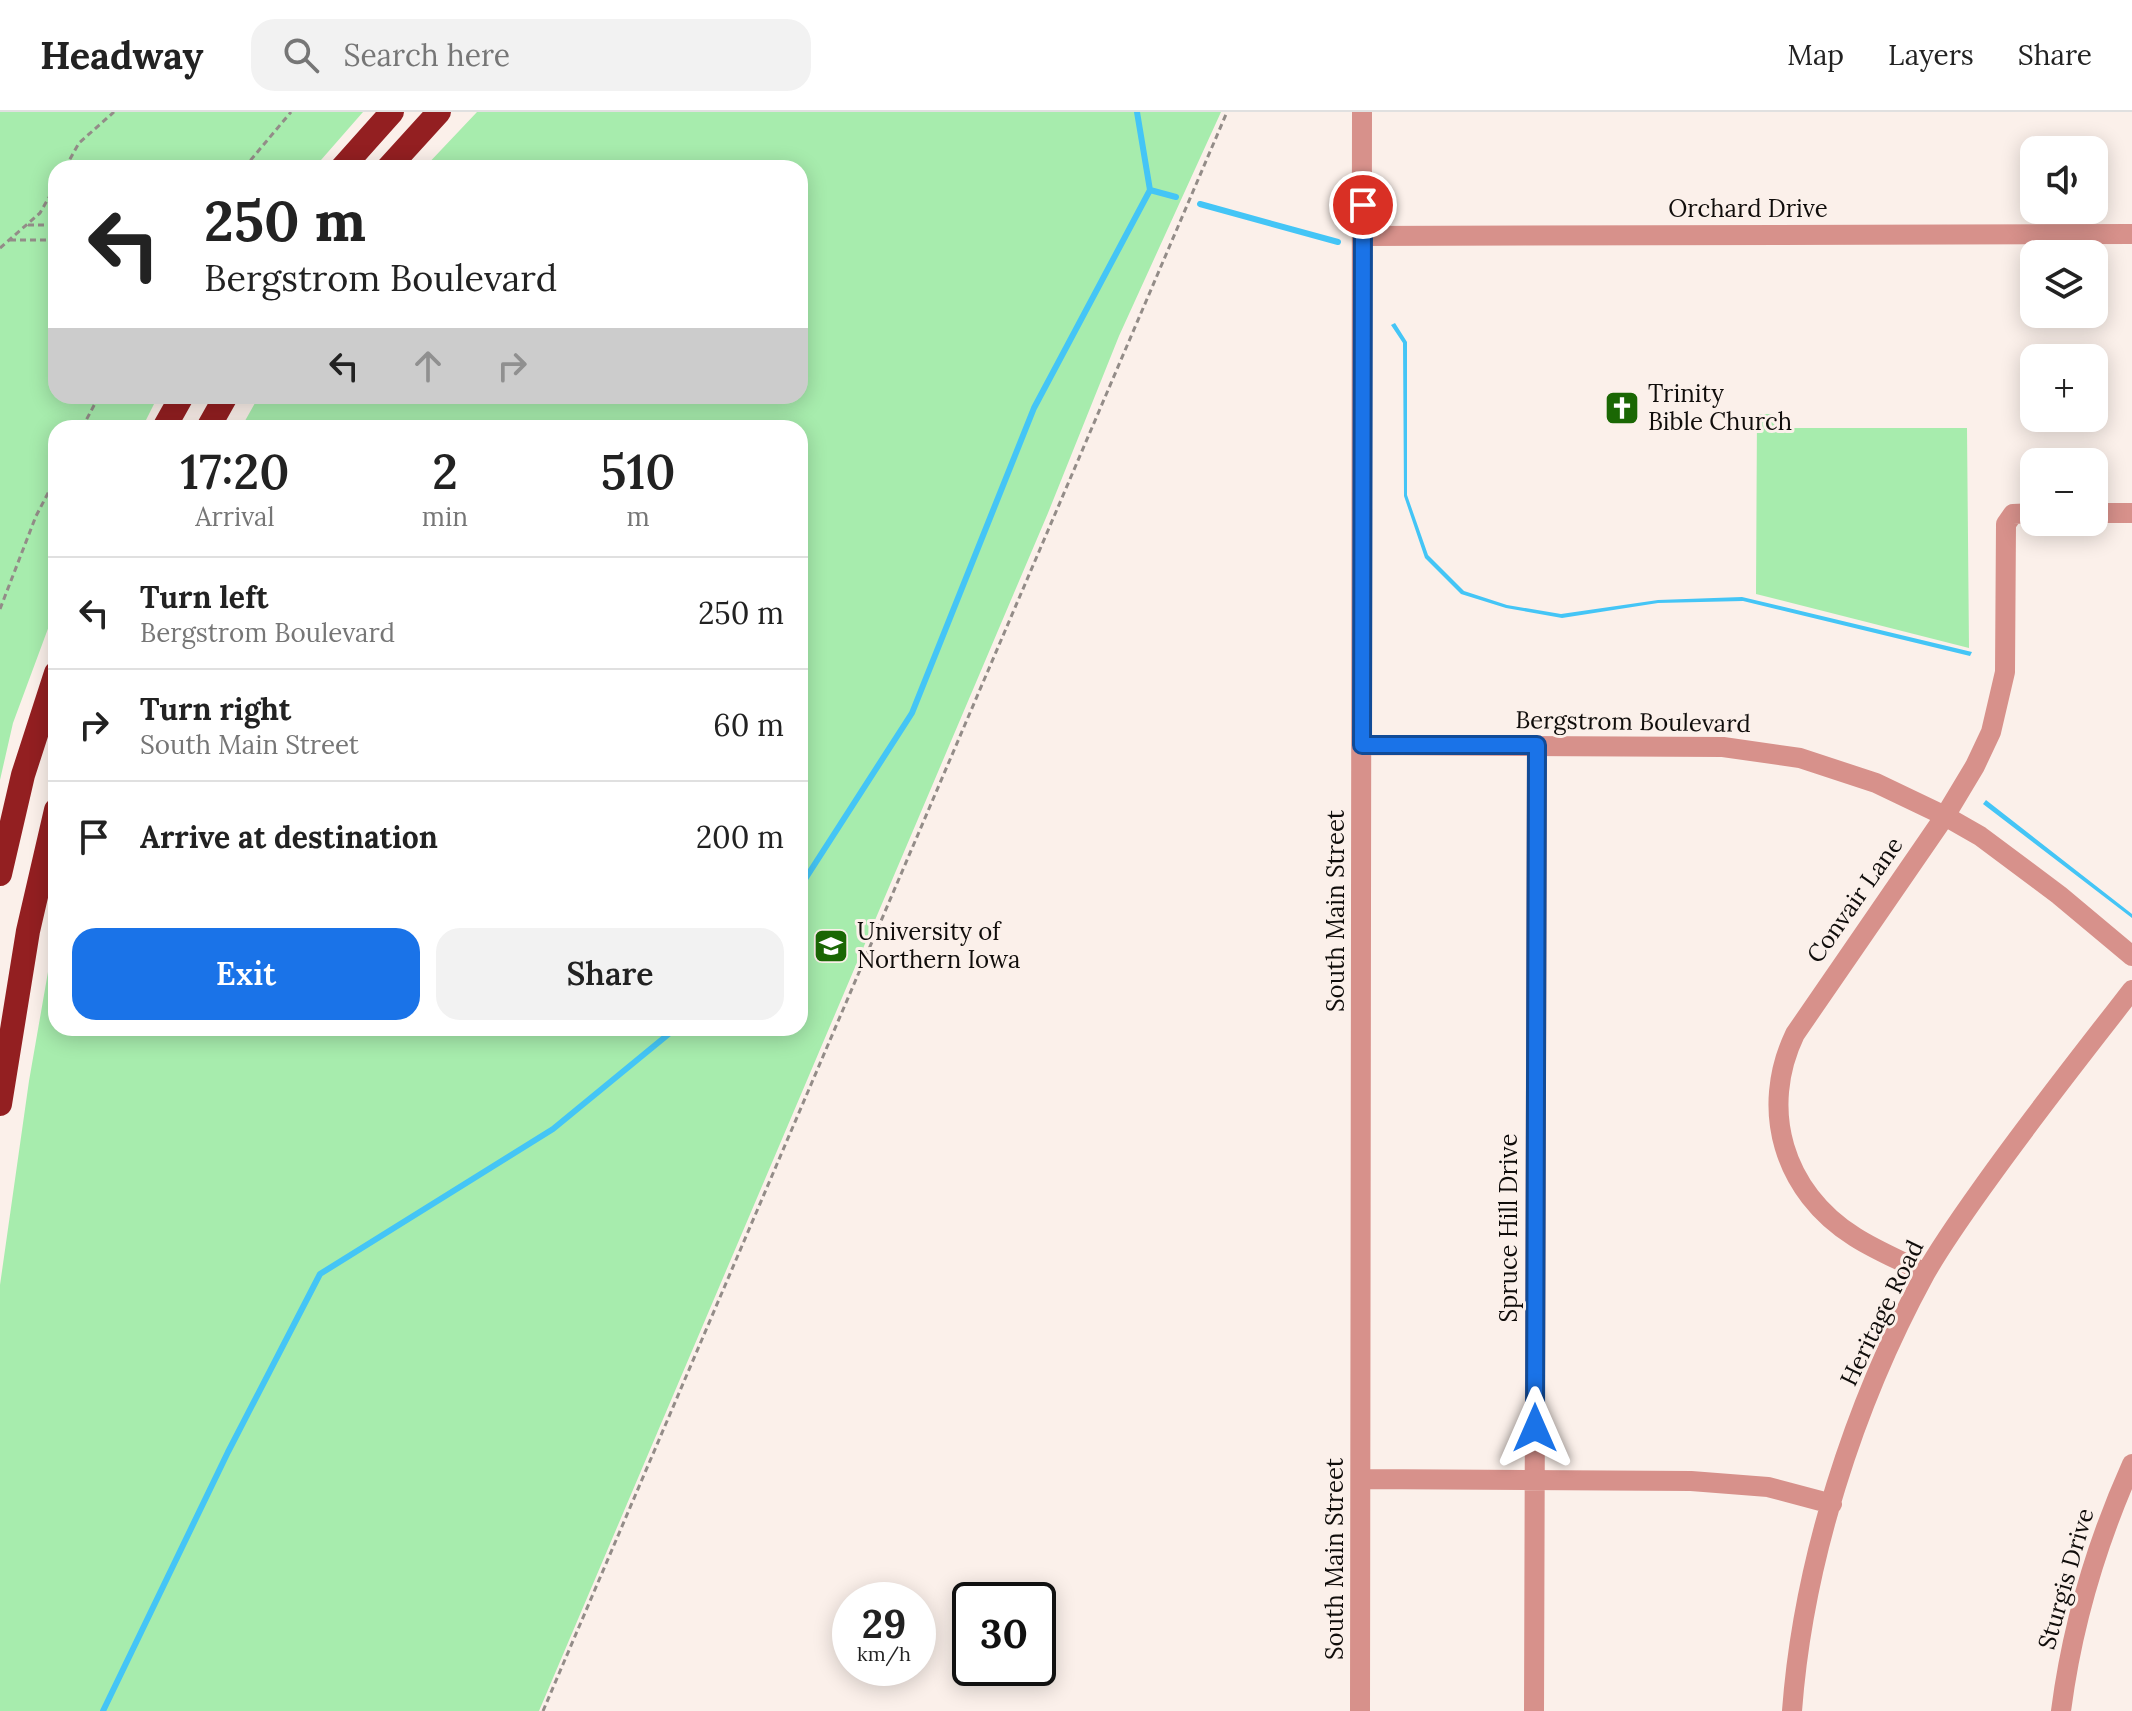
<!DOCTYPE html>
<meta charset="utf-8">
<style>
body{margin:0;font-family:Lora,serif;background:#f2f2f2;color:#222;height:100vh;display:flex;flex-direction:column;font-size:30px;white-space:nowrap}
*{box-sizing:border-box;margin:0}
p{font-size:26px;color:#767676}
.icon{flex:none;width:44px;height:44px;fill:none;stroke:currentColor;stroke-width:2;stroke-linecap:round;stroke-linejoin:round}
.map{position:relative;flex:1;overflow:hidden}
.drawer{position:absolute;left:48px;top:308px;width:760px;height:616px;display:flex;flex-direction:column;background:#fff;border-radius:24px;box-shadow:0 4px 20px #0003}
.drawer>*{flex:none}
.guide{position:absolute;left:48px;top:48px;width:760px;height:244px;border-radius:24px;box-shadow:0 4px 20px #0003;background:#fff;color:#222;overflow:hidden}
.tools{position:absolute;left:2020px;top:24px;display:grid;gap:16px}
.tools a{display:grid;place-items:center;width:88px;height:88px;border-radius:16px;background:#fff;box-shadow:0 4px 20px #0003;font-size:40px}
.speed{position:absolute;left:832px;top:1470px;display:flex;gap:16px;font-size:40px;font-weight:700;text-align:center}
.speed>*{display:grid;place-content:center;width:104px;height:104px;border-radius:50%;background:#fff;box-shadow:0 4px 20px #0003;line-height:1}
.speed small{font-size:20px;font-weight:400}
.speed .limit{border:4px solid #111;border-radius:12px;background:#fff;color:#111}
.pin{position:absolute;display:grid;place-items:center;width:68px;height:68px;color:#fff;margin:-34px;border:4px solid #fff;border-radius:50%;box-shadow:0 2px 8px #0007}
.me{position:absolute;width:88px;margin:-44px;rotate:0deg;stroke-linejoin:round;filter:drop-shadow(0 0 6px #0008)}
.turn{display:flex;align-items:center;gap:28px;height:168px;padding:0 24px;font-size:36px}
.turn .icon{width:104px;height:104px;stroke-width:2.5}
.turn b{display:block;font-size:56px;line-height:68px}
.lanes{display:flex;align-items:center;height:76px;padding:0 24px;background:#0003;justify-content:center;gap:40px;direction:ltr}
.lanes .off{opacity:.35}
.eta{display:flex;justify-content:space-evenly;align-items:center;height:136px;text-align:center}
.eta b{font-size:48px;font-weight:600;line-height:56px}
.primary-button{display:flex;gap:16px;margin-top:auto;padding:16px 24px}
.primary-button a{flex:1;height:92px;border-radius:24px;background:#1a73e8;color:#fff;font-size:32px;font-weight:600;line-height:92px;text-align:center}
.primary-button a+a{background:#f2f2f2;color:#222}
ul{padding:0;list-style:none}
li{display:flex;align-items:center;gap:24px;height:112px;padding:0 24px;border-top:2px solid #e0e0e0}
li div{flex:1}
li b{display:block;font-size:30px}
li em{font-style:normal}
header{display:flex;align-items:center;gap:48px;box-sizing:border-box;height:112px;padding:0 40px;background:#fff;border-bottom:2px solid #e0e0e0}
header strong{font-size:38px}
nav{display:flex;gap:44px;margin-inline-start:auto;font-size:28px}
.search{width:560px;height:72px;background:#f2f2f2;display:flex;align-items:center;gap:20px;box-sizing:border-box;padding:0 28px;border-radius:24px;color:#767676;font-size:30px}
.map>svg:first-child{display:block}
.green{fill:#a7ecad}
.water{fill:#44c5f6}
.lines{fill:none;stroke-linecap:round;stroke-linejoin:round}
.stream{stroke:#44c5f6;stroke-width:6}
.path{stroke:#938c88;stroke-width:3;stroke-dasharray:6 4;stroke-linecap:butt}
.minor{stroke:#d7918b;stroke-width:20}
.highway{stroke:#931f21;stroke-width:24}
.route-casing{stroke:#114b97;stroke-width:20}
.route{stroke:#1a73e8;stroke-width:14}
.labels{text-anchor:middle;stroke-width:6;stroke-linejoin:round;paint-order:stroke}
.street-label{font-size:24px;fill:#100d0b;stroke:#fbf0ea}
.poi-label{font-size:24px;fill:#100d0b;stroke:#fbf0ea;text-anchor:start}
</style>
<header>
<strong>Headway</strong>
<div class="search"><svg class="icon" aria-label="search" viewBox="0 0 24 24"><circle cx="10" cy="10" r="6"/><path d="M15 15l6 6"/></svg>Search here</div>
<nav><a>Map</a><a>Layers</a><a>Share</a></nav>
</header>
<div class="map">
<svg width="2132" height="1599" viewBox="0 0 2132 1599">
<rect width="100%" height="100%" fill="#fbf0ea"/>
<path class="green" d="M0 0H363L314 56H56V284H158L142 316H56V495L13 611 0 668Z
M477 0H1221L1119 224 1048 401 539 1599H0V1173L29 969 56 814V916H800V316H241L259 284H800V56H424Z
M1757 302H1774L1775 316H1967L1969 536 1756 482Z"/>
<path class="water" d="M1395 211 1407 230V383L1428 443 1464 479 1507 493 1561 502 1658 488 1742 485 1972 540 1970 544 1743 489 1658 491 1562 506 1506 496 1461 482 1425 446 1404 384 1403 231 1391 213Z
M1986 688 2132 802V806L1983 692Z"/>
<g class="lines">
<path class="stream" d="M1150 78 1176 85
M1200 92 1338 130
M800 775 912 601 1034 296 1150 78 1137 0
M103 1599 228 1340 320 1162 553 1017 676 916"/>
<path class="path" d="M65 56 79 31 114 0
M244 56 291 0
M28 113H56
M10 128H56
M0 136 40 101 56 73
M82 316 99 284
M0 497 36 404 56 366
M543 1599 1227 0"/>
<path class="minor" d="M1363 124 2132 122
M2094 401H2132
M1362 633 1723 635 1800 646 1876 671 1945 704 1980 724 2059 783 2132 844
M1925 1161C1902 1149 1877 1139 1855 1125 1783 1080 1759 997 1795 922L1945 704 1975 654 1991 620 2005 560 2006 412 2013 402 2034 401
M1361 1367 1691 1369 1768 1375 1832 1392
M1360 1599 1362 0
M1534 1599 1537 633
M1792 1599C1803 1451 1854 1292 1925 1162 1942 1132 1962 1104 1982 1076 2030 1008 2081 944 2132 878
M2061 1599C2072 1514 2097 1430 2132 1352"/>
<path class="highway" d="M342 56 392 0
M388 56 439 0
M164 316 182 284
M208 316 226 284
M0 762 23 663 56 561
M0 992 28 819 56 698"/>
</g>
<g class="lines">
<g class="route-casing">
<path id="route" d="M1363 93 1362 633H1537L1535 1316"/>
</g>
<use href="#route" class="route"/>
</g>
<defs>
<g id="church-square" transform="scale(1.8)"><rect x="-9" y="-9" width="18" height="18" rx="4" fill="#1a6704" stroke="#fbf0ea"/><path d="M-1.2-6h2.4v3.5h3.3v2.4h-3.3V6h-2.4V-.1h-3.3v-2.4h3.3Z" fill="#fff"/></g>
<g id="university-square" transform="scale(1.8)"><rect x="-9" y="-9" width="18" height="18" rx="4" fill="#1a6704" stroke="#fbf0ea"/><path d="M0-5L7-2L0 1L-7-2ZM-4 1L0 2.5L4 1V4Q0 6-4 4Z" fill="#fff"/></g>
</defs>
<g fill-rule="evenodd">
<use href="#church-square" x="1622" y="296"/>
<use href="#university-square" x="831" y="834"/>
</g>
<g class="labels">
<g class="street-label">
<text x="1748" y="105">Orchard Drive</text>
<text transform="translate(1633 610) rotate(1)" y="8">Bergstrom Boulevard</text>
<text transform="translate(1855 788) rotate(-55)" y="8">Convair Lane</text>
<text transform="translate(1336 799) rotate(-90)" y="8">South Main Street</text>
<text transform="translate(1509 1116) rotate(-90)" y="8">Spruce Hill Drive</text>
<text transform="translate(1882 1201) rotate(-64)" y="8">Heritage Road</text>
<text transform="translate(1335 1447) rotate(-90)" y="8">South Main Street</text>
<text transform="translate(2066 1467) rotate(-74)" y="8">Sturgis Drive</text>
</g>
<g class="poi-label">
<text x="1648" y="290">Trinity<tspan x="1648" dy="28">Bible Church</tspan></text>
<text x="857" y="828">University of<tspan x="857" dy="28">Northern Iowa</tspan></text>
</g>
</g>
</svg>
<div class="tools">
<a><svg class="icon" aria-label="sound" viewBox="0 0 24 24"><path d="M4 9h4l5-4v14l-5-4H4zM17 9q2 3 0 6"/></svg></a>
<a><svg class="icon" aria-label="layers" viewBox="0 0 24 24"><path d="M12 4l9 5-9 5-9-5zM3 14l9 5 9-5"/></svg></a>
<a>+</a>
<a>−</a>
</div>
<div class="speed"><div>29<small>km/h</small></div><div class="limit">30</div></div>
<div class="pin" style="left:1363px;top:93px;background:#d93025"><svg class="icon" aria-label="arrive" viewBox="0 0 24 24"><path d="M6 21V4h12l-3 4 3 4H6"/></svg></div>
<svg class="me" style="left:1535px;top:1316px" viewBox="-20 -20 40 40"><path d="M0-17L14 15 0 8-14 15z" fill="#1a73e8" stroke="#fff" stroke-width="4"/></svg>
<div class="guide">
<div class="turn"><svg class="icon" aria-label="left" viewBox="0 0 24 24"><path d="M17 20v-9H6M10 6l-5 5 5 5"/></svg><div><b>250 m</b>Bergstrom Boulevard</div></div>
<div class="lanes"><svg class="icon" aria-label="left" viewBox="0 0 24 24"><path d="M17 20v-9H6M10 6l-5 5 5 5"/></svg><svg class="icon off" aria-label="ahead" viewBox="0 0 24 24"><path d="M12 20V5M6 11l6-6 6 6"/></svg><svg class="icon off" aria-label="right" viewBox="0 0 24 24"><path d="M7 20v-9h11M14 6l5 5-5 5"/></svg></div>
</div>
<section class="drawer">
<div class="eta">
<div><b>17:20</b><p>Arrival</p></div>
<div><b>2</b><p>min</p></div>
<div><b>510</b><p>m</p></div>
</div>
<ul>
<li><svg class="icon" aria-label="left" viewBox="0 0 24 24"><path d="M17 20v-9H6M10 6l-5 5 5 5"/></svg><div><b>Turn left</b><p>Bergstrom Boulevard</p></div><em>250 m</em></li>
<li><svg class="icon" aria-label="right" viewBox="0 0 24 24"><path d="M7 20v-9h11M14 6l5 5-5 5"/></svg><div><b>Turn right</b><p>South Main Street</p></div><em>60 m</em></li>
<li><svg class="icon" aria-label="arrive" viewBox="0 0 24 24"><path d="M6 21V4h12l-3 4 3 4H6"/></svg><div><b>Arrive at destination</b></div><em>200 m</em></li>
</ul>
<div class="primary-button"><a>Exit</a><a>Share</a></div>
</section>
</div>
